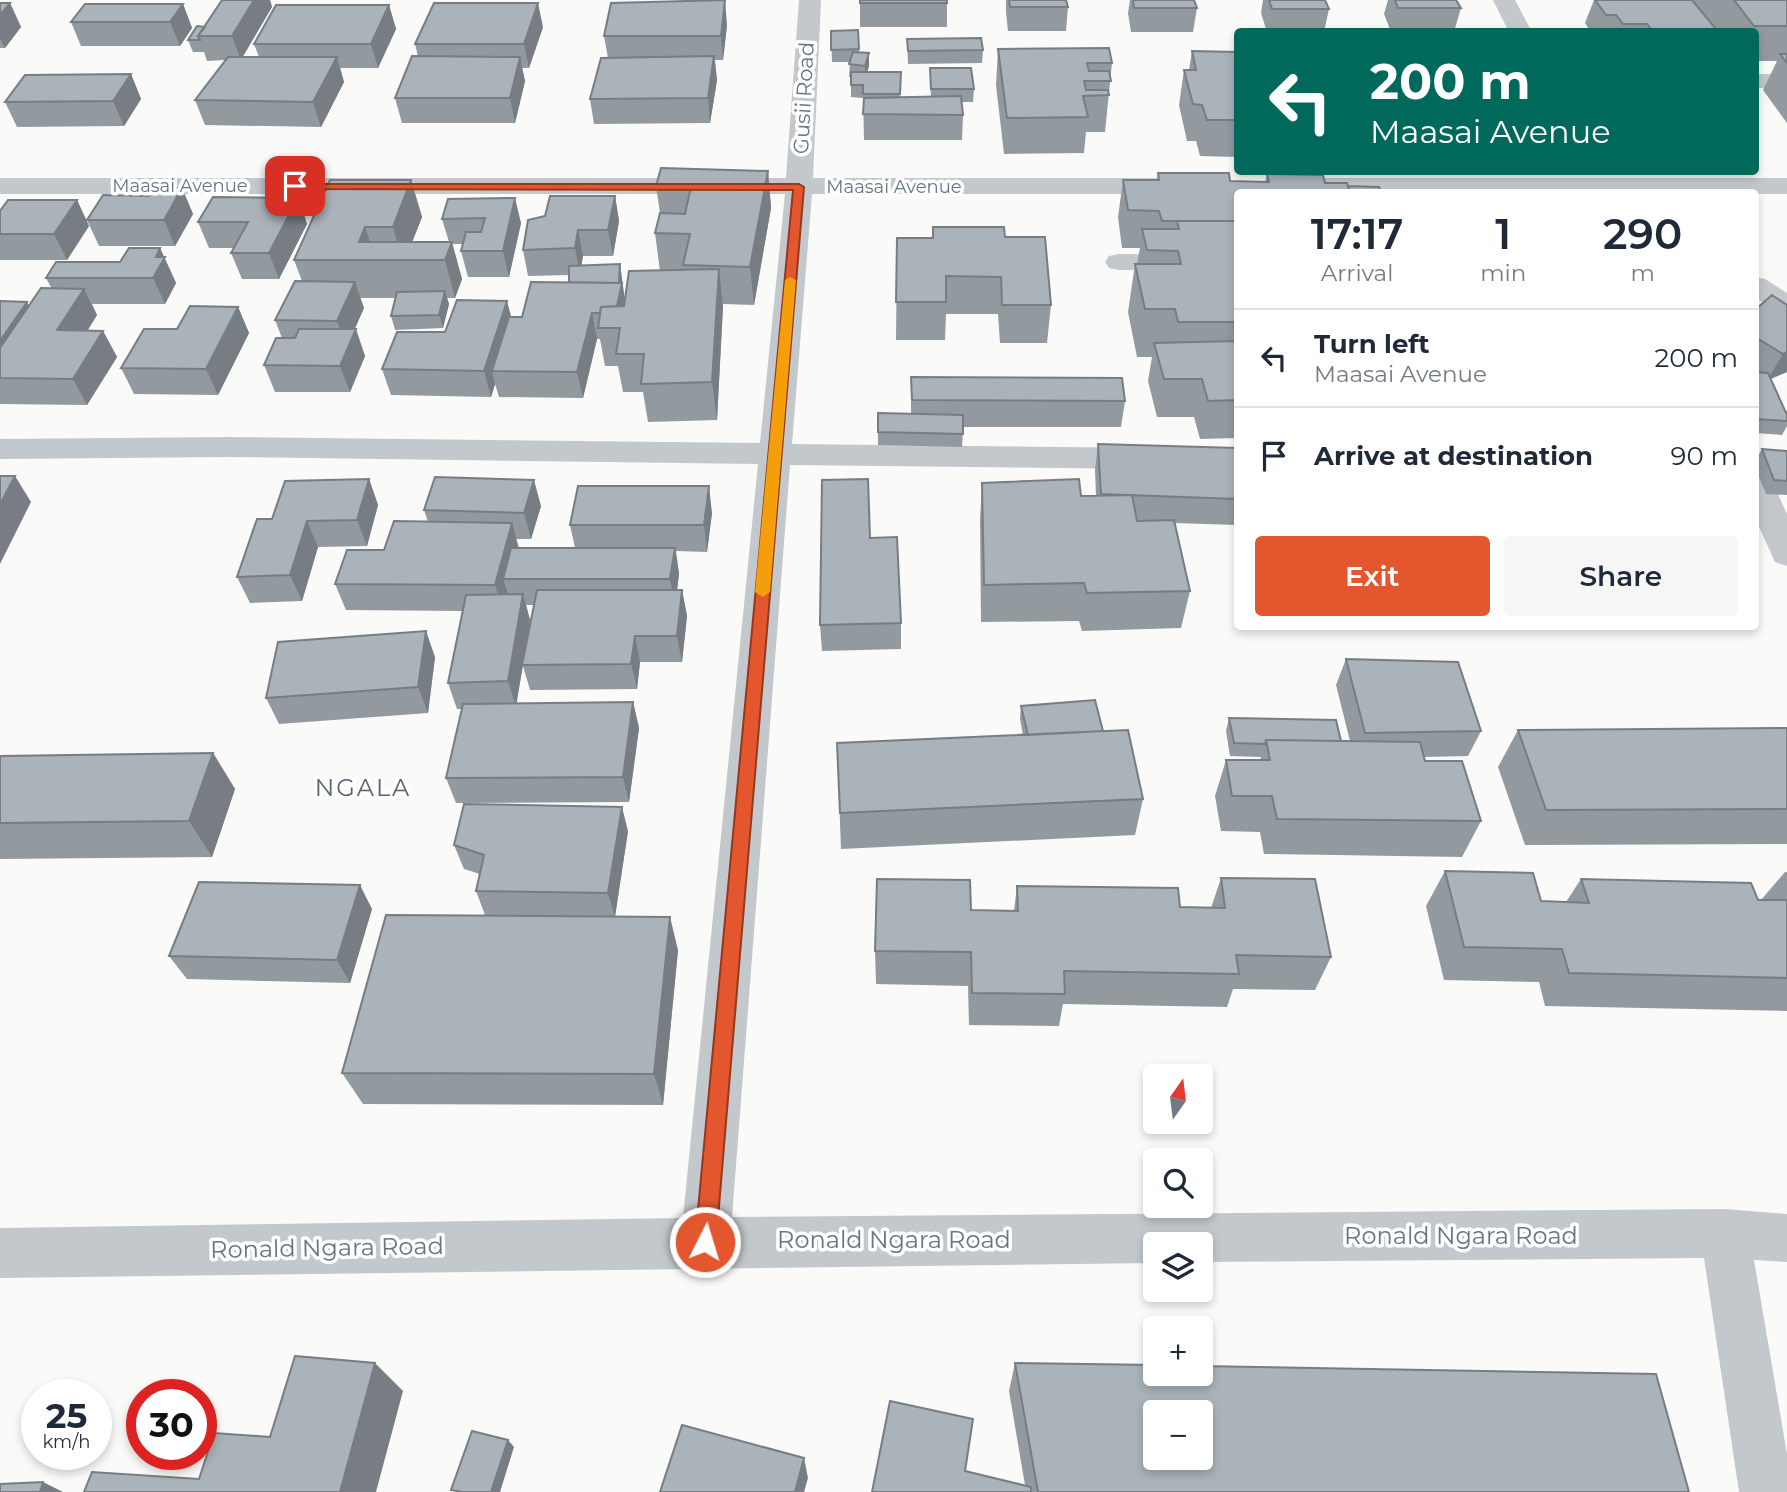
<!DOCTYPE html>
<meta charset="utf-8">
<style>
body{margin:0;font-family:Montserrat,sans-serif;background:#f6f6f7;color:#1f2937;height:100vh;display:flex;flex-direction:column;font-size:26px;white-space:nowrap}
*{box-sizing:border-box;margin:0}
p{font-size:23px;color:#747a83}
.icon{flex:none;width:38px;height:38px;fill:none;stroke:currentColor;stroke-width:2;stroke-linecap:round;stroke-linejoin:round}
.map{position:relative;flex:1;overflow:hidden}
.panel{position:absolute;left:1234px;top:189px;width:525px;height:441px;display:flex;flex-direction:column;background:#fff;border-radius:7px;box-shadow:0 4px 10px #0003}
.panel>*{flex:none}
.banner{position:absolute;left:1234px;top:28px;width:525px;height:147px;border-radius:7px;box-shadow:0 4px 10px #0003;background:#00695c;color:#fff;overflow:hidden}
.needle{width:46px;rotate:14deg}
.controls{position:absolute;left:1143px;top:1064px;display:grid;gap:14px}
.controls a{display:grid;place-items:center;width:70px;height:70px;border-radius:7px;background:#fff;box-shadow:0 4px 10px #0003;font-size:35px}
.speed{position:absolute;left:21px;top:1379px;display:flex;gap:14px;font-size:35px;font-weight:700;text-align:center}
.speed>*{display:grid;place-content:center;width:91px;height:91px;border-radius:50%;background:#fff;box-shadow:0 4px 10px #0003;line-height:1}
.speed small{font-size:18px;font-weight:400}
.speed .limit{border:10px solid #d22;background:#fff;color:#111}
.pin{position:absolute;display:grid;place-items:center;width:60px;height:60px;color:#fff;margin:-30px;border-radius:14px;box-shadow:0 4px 10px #0006}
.me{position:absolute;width:77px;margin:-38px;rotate:5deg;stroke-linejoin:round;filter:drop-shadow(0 0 5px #0008)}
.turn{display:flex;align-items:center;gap:24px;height:147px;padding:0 21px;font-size:32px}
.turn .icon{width:91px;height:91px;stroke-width:2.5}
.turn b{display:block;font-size:49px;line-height:60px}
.eta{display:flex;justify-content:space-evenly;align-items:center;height:119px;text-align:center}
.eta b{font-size:42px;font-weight:600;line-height:49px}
.button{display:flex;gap:14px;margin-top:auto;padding:14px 21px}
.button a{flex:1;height:80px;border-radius:7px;background:#e4572e;color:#fff;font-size:28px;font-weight:600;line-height:80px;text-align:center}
.button a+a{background:#f6f6f7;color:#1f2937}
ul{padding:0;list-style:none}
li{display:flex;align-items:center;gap:21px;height:98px;padding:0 21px;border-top:2px solid #e0e1e3}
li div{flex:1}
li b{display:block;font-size:26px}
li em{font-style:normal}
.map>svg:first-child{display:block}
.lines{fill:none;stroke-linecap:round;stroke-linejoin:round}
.minor{fill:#c3c8cc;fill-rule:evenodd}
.wall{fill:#929a9f;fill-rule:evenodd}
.shaded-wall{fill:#777d82}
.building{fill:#aab3b9;stroke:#777d82;stroke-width:2;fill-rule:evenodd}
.route{fill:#e4572e;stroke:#94391e;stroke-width:2}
.slow{fill:#f59e0b}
.labels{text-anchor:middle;stroke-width:7;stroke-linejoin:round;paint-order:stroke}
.far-street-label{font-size:18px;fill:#657683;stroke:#fff}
.street-label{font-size:21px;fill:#657683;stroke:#fff}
.quarter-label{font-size:24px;letter-spacing:2px;fill:#57646e;stroke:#fff}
.near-street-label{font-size:24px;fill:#657683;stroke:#fff}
</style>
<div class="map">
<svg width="1787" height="1492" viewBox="0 0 1787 1492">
<rect width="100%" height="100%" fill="#fafaf8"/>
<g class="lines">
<path class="minor" d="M799 0H821L813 178H1174L1183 180 1187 186 1183 192 1174 194H812L792 444 1237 449V470L790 465 732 1217 1725 1209 1787 1214V1262L1754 1260 1787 1454V1492H1739L1704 1258 1200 1262V1244H1155V1263L0 1278V1228L683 1218 758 464 228 457 0 459V439L228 437 760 443 785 194H0V178H786Z
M1493 0H1515L1532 32H1509Z
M1755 74H1787V88H1755Z
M1297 178H1787V194L1288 192 1284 186 1288 180Z
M1119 254 1237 255V271L1119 270 1109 268 1105 262 1109 256Z
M1755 277 1765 279 1787 293V314L1777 311 1755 298Z
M1755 467 1767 470 1787 514V566L1775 562 1755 518Z"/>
</g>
<path class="wall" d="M222 0H270L272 7 242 57H259L254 44 389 5 396 29 378 68H340L344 82 321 127 205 125 195 100 225 60 207 61 204 52H193L188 40 205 27Z
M860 0H947V27H860Z
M1006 0H1066L1068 7 1066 31H1008L1006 12Z
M1130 0H1194L1197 8 1193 32H1131L1128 13Z
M1263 0H1325L1329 9 1324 32H1267L1261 13Z
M1388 0H1456L1461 8 1454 32H1391L1384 14Z
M1594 0H1692L1693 1 1694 0H1787V123L1763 90 1777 61H1755V32H1591L1585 23Z
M0 3H10L21 27 5 48H0Z
M183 4 192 28 180 46H81L71 22Z
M727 25 723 60H715L717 80 710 123 594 124 590 99 608 58 604 36Z
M543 27 529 68H522L525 81 515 123H402L395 98 418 56 415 44Z
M858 30 859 53H869V66L867 72H901L900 97H931L930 68 974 89 973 102H962L963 115 962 140H864L863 98 851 97V77H849L850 62H832L831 31Z
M907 39 983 50 982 63 908 64Z
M998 49 1112 63 1105 132H1086L1084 153 1004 154 996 85Z
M1192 51 1237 52V157L1200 156 1196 141H1187L1179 105 1184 70H1189Z
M131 74 141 99 124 126 17 127 5 102Z
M768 171 771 208 754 305 723 304 717 420 648 422 643 392H623L618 366H605L600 339H597L583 398 499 397 495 384 491 397 391 395 382 369 445 332 511 317H522L569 282V275L528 276 523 250 545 216 615 196 619 221 613 256H583L581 266 620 264 625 302 660 271 655 233 660 213 656 186Z
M1158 173 1230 181 1265 182 1267 174 1323 175 1237 192V438L1200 439 1194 417H1157L1148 381 1152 357H1137L1128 312 1135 264H1137L1140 248H1122L1118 217 1123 180H1157Z
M411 180 422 217 412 242H449L442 219 448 199 521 223 509 277H468L461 251 463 244H452L462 279 455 298H447L449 304 443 328 395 330 391 316 396 298H360L364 308 354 329 365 356 350 392H275L264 365 282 338 275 320 302 281 294 260Z
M182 188 193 214 175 246H99L87 220 149 196Z
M298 198 307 224 279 279H242L231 253 234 248H209L198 222Z
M77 200 89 226 67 260H0V211Z
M1005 237 1051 305 1047 343H1000L998 314H946L945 340H896L897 238Z
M160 248 176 283 165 304H92L97 315 88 330 103 331 117 357 87 405 0 404V301L29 306 52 289 46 278 120 262Z
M1772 295 1787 372 1771 379 1787 415V426L1782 435 1755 433V310Z
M238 307 249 333 218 395 134 394 121 368 177 329Z
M911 377 1125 401 1121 427H963L962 447 878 445V432L911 414Z
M1098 444 1237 448V525L1174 523 1190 591 1181 628 1082 631 1079 621 981 622 980 521 982 483 1081 496H1096L1095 470Z
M1762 449 1787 451V495L1766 494 1755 467V460Z
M369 479 378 505 367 546 318 547 302 601 250 603 237 577 272 519Z
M541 506 531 539H516L519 548H575L570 525 712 513 707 552 676 551 679 574 677 590H682L687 616 682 662H640L637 689 530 690 523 666 516 704 633 702 639 728 629 802 456 803 446 778 462 709H457L448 683 463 611 346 610 335 584 384 550 428 522 424 510ZM526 605H534L525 650 530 620Z
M870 538 901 623V649L822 651 820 625Z
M1394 626H1570L1395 630Z
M435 657 428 713 279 724 266 698Z
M1346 659 1481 731 1468 756 1424 757 1425 761 1481 821 1462 857 1264 854 1260 832 1221 831 1215 796 1226 760H1260L1261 757 1230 756 1226 731 1229 718 1341 741H1350L1336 685Z
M1021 706 1103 731 1143 799 1135 835 841 849 837 743 1023 735 1020 719Z
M1787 728V844L1525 845 1498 767 1518 730Z
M213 753 235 789 212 857 0 859V756Z
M628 831 615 916 678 950 663 1105 363 1104 342 1073 536 916 485 915 476 891 480 874 464 869 454 845Z
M1445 871 1541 901 1566 902 1581 879 1761 900 1785 872H1787V1011L1545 1006 1539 982 1444 980 1426 906Z
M1221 878 1331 957 1315 990 1233 989 1227 1007 1063 1004 1059 1026 969 1025 968 986 876 984 875 951 971 910 1014 911 1017 886 1180 907 1211 908Z
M372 909 350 983 187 979 169 956Z
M1015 1363 1689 1492H872L965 1471 1025 1485 1009 1391Z"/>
<path class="shaded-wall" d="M254 0H270L272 7 241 60 232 36Z
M725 0 727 25 723 60 721 36Z
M10 3 21 27 5 48 0 38V15Z
M538 3 543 27 529 68 524 44Z
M183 4 192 28 180 46 170 22Z
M389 5 396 29 378 68 371 44Z
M869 53V66L865 78V66Z
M714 56 717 80 710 123 708 98Z
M337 57 344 82 321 127 313 102Z
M520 57 525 81 515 123 510 98Z
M131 74 141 99 124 126 113 101Z
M768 171 771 208 754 305 750 267Z
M411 180 422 217 405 260H402L393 227Z
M182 188 193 214 175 246 164 220Z
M615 196 619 221 613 256 608 230Z
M298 198 307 224 279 279 269 253Z
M515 198 521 223 509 277 503 251Z
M77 200 89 226 67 260 54 234Z
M365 227 376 260 359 242Z
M578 230 583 256 580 274 575 248Z
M452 242 462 279 455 298 445 260Z
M160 248 176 283 165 304 153 278 156 257Z
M620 264 626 309 615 314 619 283Z
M719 269 723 307 717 420 712 382Z
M355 282 364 308 347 347 337 321Z
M84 289 97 315 71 356 57 330Z
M445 291 449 304 443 328 439 315Z
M507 301 514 327 492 371 495 384 491 397 484 371Z
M27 302 41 328 0 378V341Z
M238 307 249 333 218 395 206 369Z
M592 313 597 339 583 398 577 372Z
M356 329 365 356 350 392 340 366Z
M103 331 117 357 87 405 73 379Z
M1787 352V372L1767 380 1783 354Z
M15 476 31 502 0 564V504Z
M369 479 378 505 367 546 357 520Z
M534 480 541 506 531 539 524 513Z
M709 486 712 513 707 552 704 525Z
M307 521 318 547 302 601 290 575Z
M512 523 519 549 503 579 508 594 503 611 495 585Z
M675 548 679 574 675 606 670 579Z
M682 590 687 616 682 662 677 636Z
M523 594 530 620 516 707 508 681Z
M426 631 435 657 428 713 418 687Z
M635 636 640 662 637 689 631 664Z
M633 702 639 728 629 802 623 777Z
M213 753 235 789 212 857 189 821Z
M622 807 628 831 615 917 608 893Z
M360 885 372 909 350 983 337 960Z
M670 917 678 950 663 1105 654 1074Z
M375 1363 403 1391 376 1492H340Z
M508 1440 514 1447 500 1492H491Z
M804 1458 808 1478 804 1492H795Z
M43 1482 63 1492H40Z"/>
<path class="building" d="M222 0H254L232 36H198Z
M725 0 721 36H604L611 3Z
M860 0H947V3H860Z
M1009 0H1066L1068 7H1010Z
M1133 0H1194L1197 8H1134Z
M1269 0H1325L1329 9H1272Z
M1395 0H1456L1461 8H1398Z
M1595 0H1692L1716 29H1651L1647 24H1623L1616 15H1606Z
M1734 0H1787V26H1754Z
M0 3H10L0 15Z
M434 3H538L524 44H415Z
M85 4H183L170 22H71Z
M276 5H389L371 44H254Z
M197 26 205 27 198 36 200 40H188Z
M858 30 859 49 831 50V31Z
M981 38 983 50 908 51 907 39Z
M1109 48 1112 63H1087L1089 71H1109L1111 81H1084L1086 90H1108L1109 95 1083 96 1088 117 1007 118 998 49Z
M1192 51 1237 52V120H1207L1202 105 1193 104 1184 70H1196Z
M853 52 869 53 865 66 849 64Z
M1780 54H1787V63Z
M412 56 520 57 510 98H395Z
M714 56 708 98 590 99 601 58Z
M228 57H337L313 102 195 100Z
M930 68H971L974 89H931Z
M851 72H901L900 94H863V85H851Z
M131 74 113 101 5 102 25 75Z
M961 96 963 115 863 114 864 98Z
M661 168 768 171 750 267 683 265 690 234 655 233 660 213 685 214 691 187 656 186Z
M1158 173H1229L1230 181 1269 182 1267 174 1323 175 1325 183H1347L1350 192H1237V221H1162L1159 211 1128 210 1123 180H1159Z
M330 180H411L393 227H365L359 242H452L445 260H294Z
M1348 186 1379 187 1381 192H1350Z
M154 188H182L164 220H87L103 195 149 196Z
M550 196H615L608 230H578L575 248 523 250 528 220 545 216Z
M213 197 298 198 269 253H231L248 222H198Z
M515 198 503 251H461L466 232H481L485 218 442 219 448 199Z
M8 200H77L54 234H0V211Z
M1177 221H1237V322H1178L1175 309H1145L1135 264H1181L1178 251 1147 250 1142 229H1179Z
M933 227H1004L1005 237H1045L1051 305H1002L1001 277 946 276V302H896L897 238H933Z
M129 248H160L156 257H165L153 278H46L56 262H120Z
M620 264 619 283 569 282V266Z
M719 269 712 382 641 384 644 354H616L620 328H598L601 307 624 306 629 271Z
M295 281 355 282 337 321 275 320Z
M531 282 622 283 617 306 601 307 600 313H592L577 372 492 371 509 317H522Z
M41 288 84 289 57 330 103 331 73 379 0 378V348Z
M445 291 439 315 391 316 397 292Z
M1772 295 1787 305V352L1783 354 1755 337V310Z
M457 300 507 301 484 371 382 369 397 332H445Z
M0 301 27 302 0 341Z
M190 306 238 307 206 369 121 368 144 329H177Z
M299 329H356L340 366 264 365 276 338H295Z
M1237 341V400L1208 401 1202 379H1164L1154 343Z
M1755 372 1768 373 1787 415V421L1755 419Z
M911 377 1122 378 1125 401 912 400Z
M878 413 963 415V434L878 432Z
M1098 444 1237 448V499L1101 494Z
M1762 449 1787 451V481L1774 480Z
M0 476H15L0 504Z
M435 477 534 480 524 513 424 510Z
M369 479 357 520 307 521 290 575 237 577 257 519H272L285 481Z
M868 479 870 538 897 537 901 623 820 625 822 480Z
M1079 479 1081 496 1132 495 1137 521 1174 520 1190 591 1087 593 1084 583 984 585 982 483Z
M578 486H709L704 525H570Z
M394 521 512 523 495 585 335 584 347 550H384Z
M511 548H675L670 579H503Z
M537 590H682L677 636H635L631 664 522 665Z
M523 594 508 681 448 683 466 595Z
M426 631 418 687 266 698 278 642Z
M1346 659 1458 662 1481 731 1365 733Z
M1095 700 1103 731 1028 735 1021 706Z
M633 702 623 777 446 778 463 704Z
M1229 718 1336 720 1341 741 1266 740 1265 744 1234 743Z
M1787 728V809L1546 810 1518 730Z
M1128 730 1143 799 840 813 837 743Z
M1266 740 1420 742 1425 761H1462L1481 821 1277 819 1272 796H1232L1226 760H1270Z
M213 753 189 821 0 823V756Z
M464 804 622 807 608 893 476 891 484 855 454 845Z
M1445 871 1533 873 1541 901 1589 903 1581 879 1751 883 1758 900H1787V978L1569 973 1562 949 1464 947Z
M1221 878 1315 879 1331 957 1236 955 1239 974 1064 971 1065 994 972 993 971 952 875 951 877 879 970 880 971 910 1018 911 1017 886 1178 888 1180 907 1225 908Z
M199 882 360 885 337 960 169 956Z
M386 915 670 917 654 1074 342 1073Z
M295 1356 375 1363 340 1492H84L92 1472 199 1479 214 1433 270 1437Z
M1015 1363 1155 1365V1374H1200V1366L1656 1374 1689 1492H1038ZM1155 1412H1200V1458H1155Z
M890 1401 973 1419 965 1471 1031 1487V1492H872Z
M682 1425 804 1458 795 1492H660Z
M472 1431 508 1440 491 1492H462L451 1490Z
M43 1482 40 1492H0V1484Z"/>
<path class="route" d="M292 184H799L804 187 716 1242 713 1249 705 1252 698 1249 695 1242 793 190 295 189 292 188Z"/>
<path class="slow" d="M790 277 796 280 770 592 763 597 755 592 785 280Z"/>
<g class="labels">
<g class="far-street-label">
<text x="180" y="192">Maasai Avenue</text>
<text x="894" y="193">Maasai Avenue</text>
</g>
<g class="street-label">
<text transform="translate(804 98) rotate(-87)" y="7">Gusii Road</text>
</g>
<g class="quarter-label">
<text x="363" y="796">NGALA</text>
</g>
<g class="near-street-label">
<text x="1461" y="1244">Ronald Ngara Road</text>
<text x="894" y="1248">Ronald Ngara Road</text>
<text transform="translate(327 1248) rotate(-1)" y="8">Ronald Ngara Road</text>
</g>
</g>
</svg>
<div class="controls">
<a><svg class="needle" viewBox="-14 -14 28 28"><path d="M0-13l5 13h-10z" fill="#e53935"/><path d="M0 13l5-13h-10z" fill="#747a83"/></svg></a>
<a><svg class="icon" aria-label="search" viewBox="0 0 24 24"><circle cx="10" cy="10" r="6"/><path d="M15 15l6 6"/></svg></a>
<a><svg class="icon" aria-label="layers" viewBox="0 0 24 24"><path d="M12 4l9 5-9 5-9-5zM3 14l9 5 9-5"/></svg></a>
<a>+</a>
<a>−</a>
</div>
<div class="speed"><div>25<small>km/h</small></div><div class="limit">30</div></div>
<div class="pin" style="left:295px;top:186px;background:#d93025"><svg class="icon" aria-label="arrive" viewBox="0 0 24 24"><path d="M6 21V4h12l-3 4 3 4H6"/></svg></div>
<svg class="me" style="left:705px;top:1242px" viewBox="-20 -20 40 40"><circle r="17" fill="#e4572e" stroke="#fff" stroke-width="3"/><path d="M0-11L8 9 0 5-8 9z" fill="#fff"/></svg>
<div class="banner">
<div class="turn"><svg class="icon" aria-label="left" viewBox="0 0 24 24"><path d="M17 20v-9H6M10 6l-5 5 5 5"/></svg><div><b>200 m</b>Maasai Avenue</div></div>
</div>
<section class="panel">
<div class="eta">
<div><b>17:17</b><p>Arrival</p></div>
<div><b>1</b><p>min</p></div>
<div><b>290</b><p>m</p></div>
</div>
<ul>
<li><svg class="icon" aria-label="left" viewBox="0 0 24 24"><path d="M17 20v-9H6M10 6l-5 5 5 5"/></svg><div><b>Turn left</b><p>Maasai Avenue</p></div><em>200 m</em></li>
<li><svg class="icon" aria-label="arrive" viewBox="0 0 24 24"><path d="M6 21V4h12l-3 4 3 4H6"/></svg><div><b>Arrive at destination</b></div><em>90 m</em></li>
</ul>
<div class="button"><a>Exit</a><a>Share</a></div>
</section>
</div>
